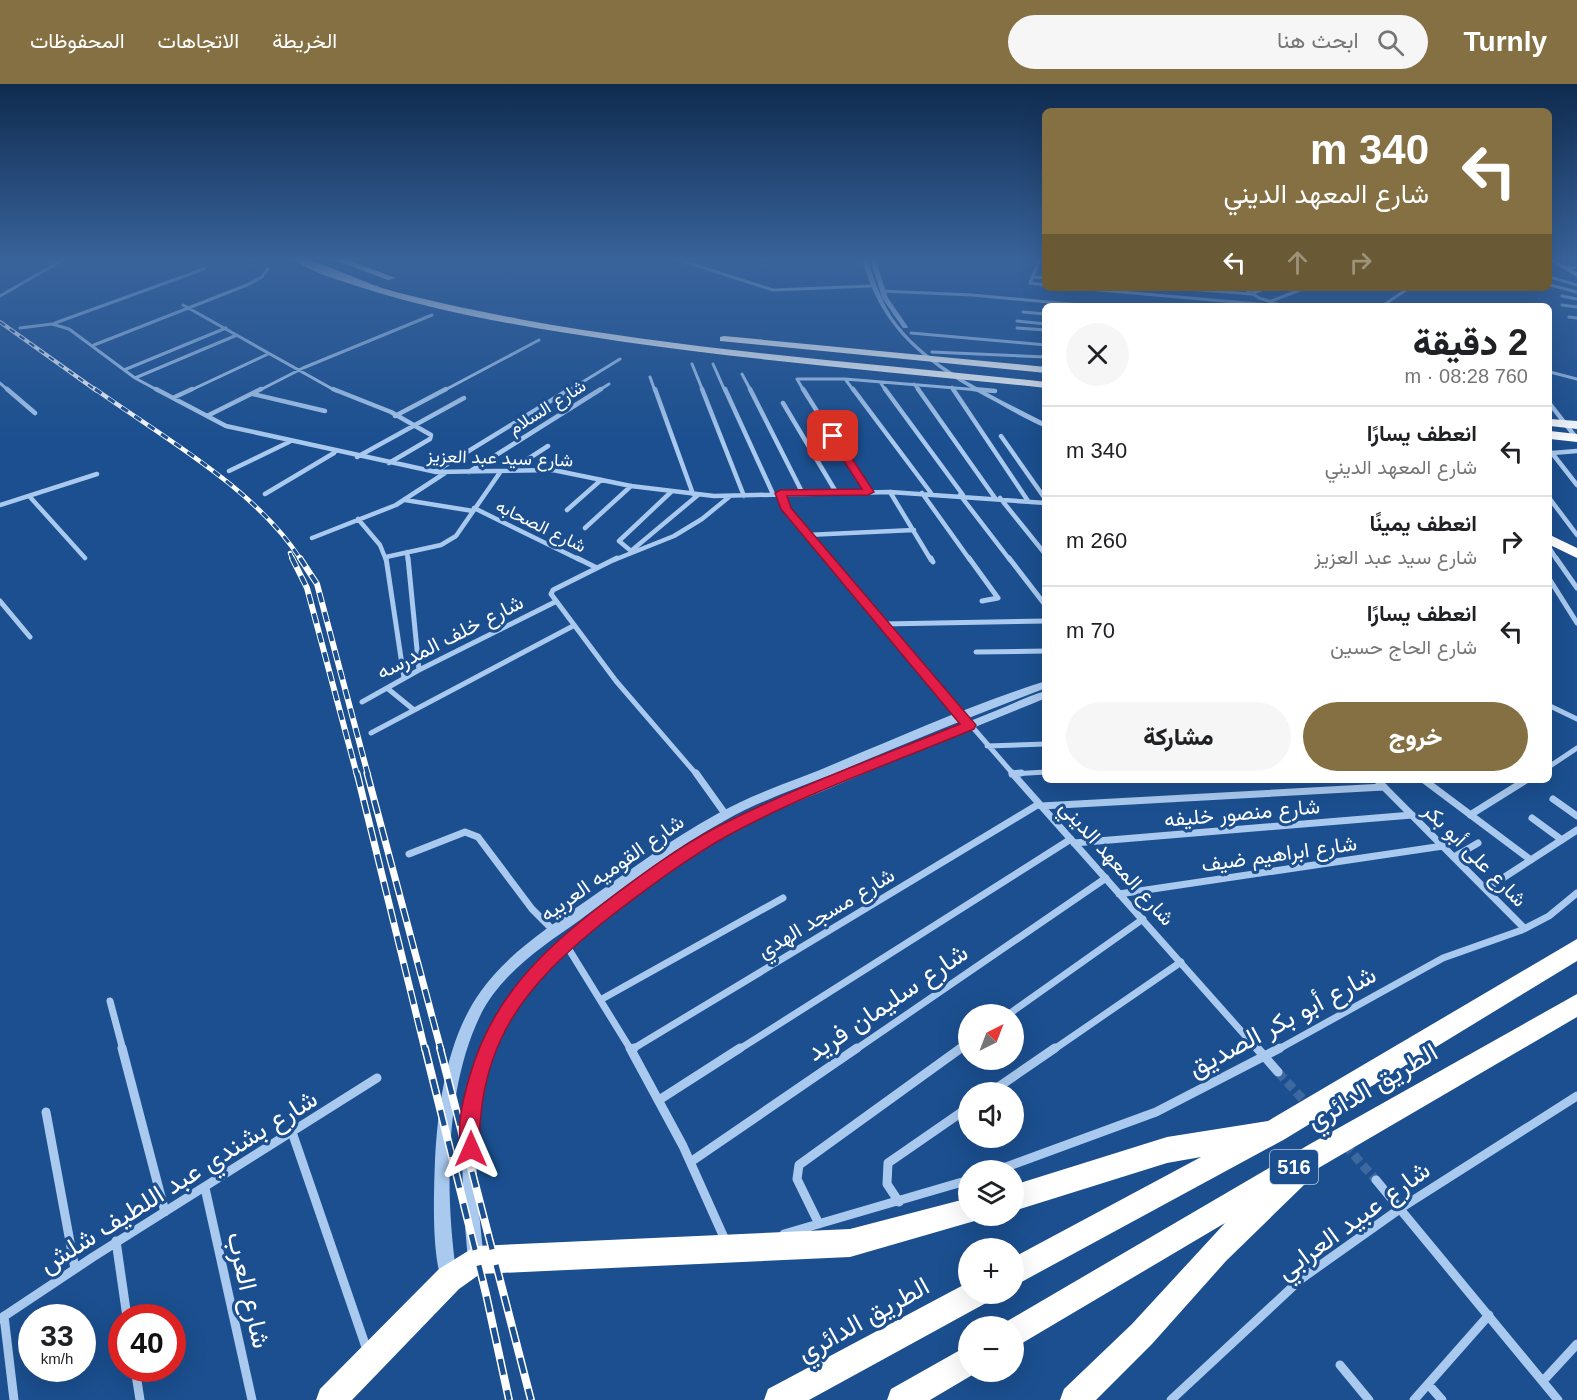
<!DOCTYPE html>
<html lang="ar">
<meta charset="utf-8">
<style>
body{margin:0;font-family:Arial,Vazirmatn,sans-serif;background:#f6f6f6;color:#202124;direction:rtl;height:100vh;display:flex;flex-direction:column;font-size:22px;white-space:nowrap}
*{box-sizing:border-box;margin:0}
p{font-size:20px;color:#757577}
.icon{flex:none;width:33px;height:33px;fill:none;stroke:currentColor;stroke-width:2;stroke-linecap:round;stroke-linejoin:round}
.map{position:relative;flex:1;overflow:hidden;direction:ltr}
.sheet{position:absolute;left:1042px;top:219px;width:510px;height:480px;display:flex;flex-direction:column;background:#fff;border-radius:9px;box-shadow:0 6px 24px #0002;direction:rtl}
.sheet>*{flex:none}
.top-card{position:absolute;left:1042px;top:24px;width:510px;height:183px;border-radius:9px;box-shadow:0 6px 24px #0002;direction:rtl;background:#847042;color:#fff;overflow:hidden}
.needle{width:39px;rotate:42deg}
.fabs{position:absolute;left:958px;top:920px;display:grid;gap:12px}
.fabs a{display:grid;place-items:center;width:66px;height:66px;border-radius:50%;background:#fff;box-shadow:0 6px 24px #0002;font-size:30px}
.speed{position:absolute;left:18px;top:1220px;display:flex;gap:12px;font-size:30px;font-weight:700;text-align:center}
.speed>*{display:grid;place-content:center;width:78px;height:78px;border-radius:50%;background:#fff;box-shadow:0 6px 24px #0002;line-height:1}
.speed small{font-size:15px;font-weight:400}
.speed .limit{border:9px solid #d22;background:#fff;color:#111}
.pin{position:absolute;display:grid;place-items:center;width:51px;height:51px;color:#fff;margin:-26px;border-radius:12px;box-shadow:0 3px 9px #0006}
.me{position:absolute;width:66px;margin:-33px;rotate:0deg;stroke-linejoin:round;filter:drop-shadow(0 0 4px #0008)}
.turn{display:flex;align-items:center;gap:21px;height:126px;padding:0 24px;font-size:27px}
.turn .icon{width:78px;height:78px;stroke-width:2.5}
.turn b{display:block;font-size:42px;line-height:51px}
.lanes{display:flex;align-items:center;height:57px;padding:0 24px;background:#0003;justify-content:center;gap:30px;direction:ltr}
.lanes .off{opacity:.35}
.round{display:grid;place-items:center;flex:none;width:63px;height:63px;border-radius:32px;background:#f6f6f6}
.summary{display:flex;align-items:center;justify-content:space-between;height:102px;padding:0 24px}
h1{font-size:36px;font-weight:800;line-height:45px}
.cta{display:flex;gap:12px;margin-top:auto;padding:12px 24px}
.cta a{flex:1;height:69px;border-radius:36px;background:#847042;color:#fff;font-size:24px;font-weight:800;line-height:69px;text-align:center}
.cta a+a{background:#f6f6f6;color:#202124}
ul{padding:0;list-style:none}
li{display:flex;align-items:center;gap:18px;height:90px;padding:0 24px;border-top:2px solid #e0e0e0}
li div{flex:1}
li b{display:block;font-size:22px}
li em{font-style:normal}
header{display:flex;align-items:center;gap:36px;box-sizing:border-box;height:84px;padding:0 30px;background:#847042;color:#fff}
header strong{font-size:28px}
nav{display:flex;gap:33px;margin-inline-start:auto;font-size:21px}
.search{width:420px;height:54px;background:#f6f6f6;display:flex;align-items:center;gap:15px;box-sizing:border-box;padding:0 21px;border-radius:33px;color:#757577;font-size:22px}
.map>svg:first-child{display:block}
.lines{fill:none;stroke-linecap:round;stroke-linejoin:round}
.minor-tunnel{stroke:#3d69a0;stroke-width:9;stroke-dasharray:9 4.5;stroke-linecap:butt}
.minor-far4{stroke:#a9c9ee;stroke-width:3}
.minor-far3{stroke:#a9c9ee;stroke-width:4.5}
.minor-far2{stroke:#a9c9ee;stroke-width:5}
.minor-far1{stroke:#a9c9ee;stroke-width:7}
.minor{stroke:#a9c9ee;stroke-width:9}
.tertiary{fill:#a9c9ee;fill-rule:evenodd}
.secondary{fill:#d6e6fa;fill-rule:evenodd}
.motorway{fill:#fff;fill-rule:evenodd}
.rail-far4-casing{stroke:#fff;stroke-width:4}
.rail-far3-casing{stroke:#fff;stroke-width:4.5}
.rail-far2-casing{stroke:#fff;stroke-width:6}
.rail-far1-casing{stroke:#fff;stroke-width:7}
.rail-casing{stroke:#fff;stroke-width:8}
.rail-far4{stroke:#1b4f8f;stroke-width:2;stroke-dasharray:6;stroke-linecap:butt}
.rail-far3{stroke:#1b4f8f;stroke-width:3;stroke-dasharray:8;stroke-linecap:butt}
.rail-far2{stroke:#1b4f8f;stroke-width:4;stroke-dasharray:10;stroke-linecap:butt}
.rail-far1{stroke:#1b4f8f;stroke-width:4.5;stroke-dasharray:14;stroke-linecap:butt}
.rail{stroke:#1b4f8f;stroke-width:5;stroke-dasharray:16;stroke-linecap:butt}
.route{fill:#e11d48;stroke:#92132f;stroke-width:1.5}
.labels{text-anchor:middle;stroke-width:6;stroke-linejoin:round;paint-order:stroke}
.far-street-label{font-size:18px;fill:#fff;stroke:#1b4f8f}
.shield{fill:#1b4f8f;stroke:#bbcadd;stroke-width:1.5}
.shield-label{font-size:20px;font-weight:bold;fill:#fff}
.street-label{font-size:21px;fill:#fff;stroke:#1b4f8f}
.near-street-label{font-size:26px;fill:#fff;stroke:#1b4f8f}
</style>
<header>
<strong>Turnly</strong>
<div class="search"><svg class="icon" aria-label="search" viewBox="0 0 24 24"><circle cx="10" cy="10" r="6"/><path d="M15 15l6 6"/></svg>ابحث هنا</div>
<nav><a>الخريطة</a><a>الاتجاهات</a><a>المحفوظات</a></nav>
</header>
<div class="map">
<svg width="1577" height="1316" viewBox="0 0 1577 1316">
<rect width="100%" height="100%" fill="#1b4f8f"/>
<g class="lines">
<path class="minor-tunnel" d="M1278 988 1308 1021
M1315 1028 1336 1052
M1345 1061 1376 1096"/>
<path class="minor-far4" d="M673 174 773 206 871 202
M1040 174 1030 199 1046 201
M1563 182 1577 184
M1032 193 1046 194
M1550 193 1577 201
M1550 201 1577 208
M1076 204 1269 221
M1175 204 1251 210 1266 204
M1244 204 1259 214 1284 222
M882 207 972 211 1091 222
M0 212 66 174
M1562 212 1577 215
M1269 218 1305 204
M183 221 336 307
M1562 221 1577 223
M1382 222 1409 204
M1023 228 1046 230
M1569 233 1577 234
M1017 237 1046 240
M55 239 204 185
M20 244 52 240 69 245 135 294 159 307
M1017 244 1046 246
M911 249 1046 261
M94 261 247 201 262 193 268 185
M932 268 1046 273
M692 280 703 307
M713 280 725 307
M124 286 226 244
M1550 288 1577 295
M742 290 751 307
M650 293 655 307
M135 294 237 251
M845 295 854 307
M880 298 886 307
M0 299 9 307
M914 300 919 307
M952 303 954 307
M189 307 268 270
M258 307 303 284 432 231
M443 307 539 256
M568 307 620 275
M598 307 609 300
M804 307 797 295H845L992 307"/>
<path class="minor-far3" d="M7 305 35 329
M156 305 226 342 436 388 553 386 631 402 714 412 890 408 1046 419
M333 305 391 328 431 351 430 355 389 379
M655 305 693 410
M702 305 744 412
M725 305 773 410
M750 305 802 408
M803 305 868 408
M853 305 931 409
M885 305 963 411
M918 305 995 414
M953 305 1028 417
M973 305 995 307
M253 310 325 327
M175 313 192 305
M783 319 836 408
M1550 320 1577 355
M207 332 261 305
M395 332 446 305
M1001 352 1046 416
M1552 369 1577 401
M1552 369 1577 367
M357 373 464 314
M511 386 548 362
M229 387 289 358
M436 387 570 305
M469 388 601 305
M671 408 619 457 631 467 698 411
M890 408 931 476
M780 409 795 438 827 476
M922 409 970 476
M265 410 334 369
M960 411 1010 476
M30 413 85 474
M1000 414 1046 471
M1550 415 1577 451
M405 416 473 427
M0 421 97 390
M474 424 580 476
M567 426 601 396
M358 435 380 461 386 476
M585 444 631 402
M807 451 914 446
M312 454 396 421 445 389
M1550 465 1557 476
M407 468 408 476
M386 473 441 461 456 452 501 387
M614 476 674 452 702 435 729 413"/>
<path class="minor-far2" d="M386 474 404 594
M408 474 419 586
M577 474 595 483
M617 474 553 506 551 510 616 597 697 691
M826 474 1014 691
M931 474 933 478
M969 474 998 514 982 517
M1009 474 1046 522
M1556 474 1577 504
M1550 496 1577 539
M0 517 30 553
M883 540 1046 537
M976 568 1046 567
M387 604 414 626
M362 618 419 586 555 518
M1550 622 1577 635
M371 649 573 542
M987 662 1046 660
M1550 682 1577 664
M1012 690 1046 688"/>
<path class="minor-far1" d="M696 689 726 731
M1012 689 1258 966
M1012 690 1021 689
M1377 696 1524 844
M1424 696 1531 776
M1553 715 1577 732
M1041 722 1384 703
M1470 731 1526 696
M1532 734 1562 756
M1074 759 1412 731
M409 770 465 748 478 753 532 825 554 847
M1454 773 1478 759
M1486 805 1577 746
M1119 810 1443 762
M565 859 631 966
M602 915 783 814
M110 917 123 966
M1009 930 1143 835
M631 966 1039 720
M738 966 1071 755
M855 966 1106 794
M959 966 969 959
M1053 966 1181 878
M1277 966 1443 874 1522 846 1549 832 1577 809"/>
<path class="minor" d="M122 964 165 1128
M630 964 683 1062 726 1158
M1257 964 1278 988
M631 966 634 964
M991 1008 1055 964
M659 1016 740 964
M46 1028 75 1185
M293 1051 367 1266
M692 1077 857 964
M998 1086 1156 1028 1280 964
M1376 1096 1558 1316
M205 1104 252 1316
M899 1118 887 1100 888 1079 969 1023
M819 1140 797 1095 799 1081 961 964
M784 1150 969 1096
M116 1157 127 1233
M4 1232 14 1316
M0 1235 93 1173 377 994
M1340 1281 1369 1316
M135 1284 140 1316
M1543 1297 1577 1260
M1428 1300 1442 1316
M1171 1316 1301 1195 1401 1124 1577 1012
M1414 1316 1489 1231"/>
<path class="tertiary" d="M862 174H867C874 195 880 214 892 233 927 284 993 311 1046 339V344C1029 337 1012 327 996 318 931 283 881 249 862 174Z
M870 174H875L888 214 908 243 907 244H903L882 214Z
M1046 597V604C974 631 904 660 833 690 797 704 760 717 726 736 674 764 627 801 580 836 543 862 500 890 480 932 444 1007 445 1113 457 1194L455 1200 449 1202 443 1200C431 1171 434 1108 435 1076 438 1020 447 954 481 907 507 870 549 843 586 817 629 787 671 755 717 730 756 708 800 695 841 677 908 649 976 619 1046 597Z
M1046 607V614C978 642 911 669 844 698 797 718 749 737 704 763 669 784 637 810 605 835 557 873 510 918 490 978 469 1041 477 1111 484 1176L482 1182 476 1184 470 1182 468 1176C461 1100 455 1024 486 953 508 901 552 861 595 828 628 803 660 778 695 757 759 719 830 694 898 666 930 653 963 640 995 627 1012 620 1028 612 1046 607Z"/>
<path class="secondary" d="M1550 174 1577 188V193L1550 177Z"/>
<path class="motorway" d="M293 174C313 174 359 196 382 204 427 217 473 226 519 235 693 267 870 279 1046 298V304C905 289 765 278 625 258 537 245 448 231 363 204 345 198 305 187 293 174Z
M329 174H341L396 194 388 196Z
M724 252 1046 283V289L720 257V253Z
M1550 335 1577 337V345L1550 342Z
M1550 347 1577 350V358L1550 355Z
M1550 451 1577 464V474L1550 461Z
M1577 855V877L1285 1055 1014 1202V1173L1201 1073 1167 1079 1014 1127V1101L1167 1053 1268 1037Z
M1577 910V933L1310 1089 1306 1099 1226 1177 1152 1260 1096 1316H1060L1064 1305 1132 1240 1225 1139 1014 1264V1242H1002L1004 1239 1310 1060Z
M969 1114V1131H981L978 1136 850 1173 480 1190 459 1205 352 1316H316L320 1305 439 1185 476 1162 850 1145Z
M969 1198V1209H990L986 1219 809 1316H764L768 1305Z
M969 1261V1287H979L930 1316H887L891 1305Z"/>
<g class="rail-far4-casing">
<path id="rail-far4" d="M0 238 97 307"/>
</g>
<g class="rail-far3-casing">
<path id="rail-far3" d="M95 305C164 354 256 405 301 476
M290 469 293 476"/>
</g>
<g class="rail-far2-casing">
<path id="rail-far2" d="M292 474 307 504 357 691
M300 474 317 500 368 691"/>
</g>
<g class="rail-far1-casing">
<path id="rail-far1" d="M357 689 425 966
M367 689 441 966"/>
</g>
<g class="rail-casing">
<path id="rail" d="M425 964 486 1210 509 1316
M440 964 531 1316"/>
</g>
<use href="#rail-far4" class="rail-far4"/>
<use href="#rail-far3" class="rail-far3"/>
<use href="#rail-far2" class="rail-far2"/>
<use href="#rail-far1" class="rail-far1"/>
<use href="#rail" class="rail"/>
</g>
<linearGradient id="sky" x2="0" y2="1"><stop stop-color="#0f2b4f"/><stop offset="0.49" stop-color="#39639b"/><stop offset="1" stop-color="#39639b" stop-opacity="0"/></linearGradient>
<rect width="1577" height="358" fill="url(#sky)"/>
<path class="route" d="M833 349 836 350 874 408 868 411 787 412 791 424 976 641 974 645C892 679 805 709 727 752 686 775 648 804 611 832 568 866 526 903 502 953 489 980 482 1010 480 1041 479 1052 482 1062 477 1072L471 1075 464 1072C454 1048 463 1015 470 991 492 915 542 866 604 819 640 792 677 764 717 743 795 703 879 673 960 640L781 425 775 409 780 406 862 405 828 352Z"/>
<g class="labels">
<g class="far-street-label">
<text transform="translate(547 323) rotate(-32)" y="6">شارع السلام</text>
<text transform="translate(500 374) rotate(2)" y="6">شارع سيد عبد العزيز</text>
<text transform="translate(541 442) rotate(26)" y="6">شارع الصحابه</text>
</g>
<rect class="shield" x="1270" y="1066" width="48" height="34" rx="4.5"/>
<g class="shield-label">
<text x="1294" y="1090">516</text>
</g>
<g class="street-label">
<text transform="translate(450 553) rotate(-27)" y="7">شارع خلف المدرسه</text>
<text transform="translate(1242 729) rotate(-5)" y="7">شارع منصور خليفه</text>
<text transform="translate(1279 770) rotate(-8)" y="7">شارع ابراهيم ضيف</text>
<text transform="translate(1475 771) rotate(45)" y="7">شارع على أبو بكر</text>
<text transform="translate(1117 779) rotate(48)" y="7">شارع المعهد الديني</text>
<text transform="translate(612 784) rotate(-35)" y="7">شارع القوميه العربيه</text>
<text transform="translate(826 829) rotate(-31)" y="7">شارع مسجد الهدي</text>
</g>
<g class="near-street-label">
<text transform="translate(887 918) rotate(-34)" y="9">شارع سليمان فريد</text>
<text transform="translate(1282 937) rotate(-28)" y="9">شارع أبو بكر الصديق</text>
<text transform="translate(1372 1002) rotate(-30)" y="9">الطريق الدائري</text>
<text transform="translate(178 1097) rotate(-32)" y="9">شارع بشندي عبد اللطيف شلش</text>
<text transform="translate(1353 1136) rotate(-36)" y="9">شارع عبيد العرابي</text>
<text transform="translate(249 1206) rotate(77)" y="9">شارع العرب</text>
<text transform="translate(863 1235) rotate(-29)" y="9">الطريق الدائري</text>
</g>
</g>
</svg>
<div class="fabs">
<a><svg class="needle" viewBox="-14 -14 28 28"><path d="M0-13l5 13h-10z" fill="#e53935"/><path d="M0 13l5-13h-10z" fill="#757577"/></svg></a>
<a><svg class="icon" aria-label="sound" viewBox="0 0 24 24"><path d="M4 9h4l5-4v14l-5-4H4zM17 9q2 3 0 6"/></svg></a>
<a><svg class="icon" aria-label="layers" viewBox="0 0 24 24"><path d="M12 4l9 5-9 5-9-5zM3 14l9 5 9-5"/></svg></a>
<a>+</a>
<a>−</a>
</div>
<div class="speed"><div>33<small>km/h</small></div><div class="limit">40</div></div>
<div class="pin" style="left:833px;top:352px;background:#d93025"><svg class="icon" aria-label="arrive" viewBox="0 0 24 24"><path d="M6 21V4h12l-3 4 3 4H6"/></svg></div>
<svg class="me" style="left:471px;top:1065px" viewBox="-20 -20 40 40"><path d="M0-17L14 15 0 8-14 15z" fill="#e11d48" stroke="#fff" stroke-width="4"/></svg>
<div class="top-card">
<div class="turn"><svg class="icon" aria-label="left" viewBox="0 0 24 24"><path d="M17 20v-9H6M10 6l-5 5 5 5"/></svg><div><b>340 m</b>شارع المعهد الديني</div></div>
<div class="lanes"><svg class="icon" aria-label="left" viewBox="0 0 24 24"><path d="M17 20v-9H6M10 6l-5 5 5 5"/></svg><svg class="icon off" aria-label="ahead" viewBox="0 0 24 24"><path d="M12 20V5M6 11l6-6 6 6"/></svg><svg class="icon off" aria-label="right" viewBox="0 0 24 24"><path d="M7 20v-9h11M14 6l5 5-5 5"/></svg></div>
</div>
<section class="sheet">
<div class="summary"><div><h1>2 دقيقة</h1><p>760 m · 08:28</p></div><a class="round"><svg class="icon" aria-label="close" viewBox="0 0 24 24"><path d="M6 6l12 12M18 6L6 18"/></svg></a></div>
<ul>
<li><svg class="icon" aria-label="left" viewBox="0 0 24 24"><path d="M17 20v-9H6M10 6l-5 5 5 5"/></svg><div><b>انعطف يسارًا</b><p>شارع المعهد الديني</p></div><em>340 m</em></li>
<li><svg class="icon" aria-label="right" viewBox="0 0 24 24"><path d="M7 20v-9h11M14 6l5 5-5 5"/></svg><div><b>انعطف يمينًا</b><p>شارع سيد عبد العزيز</p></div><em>260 m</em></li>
<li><svg class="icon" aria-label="left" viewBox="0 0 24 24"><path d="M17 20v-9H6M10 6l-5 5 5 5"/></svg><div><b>انعطف يسارًا</b><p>شارع الحاج حسين</p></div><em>70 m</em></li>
</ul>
<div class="cta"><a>خروج</a><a>مشاركة</a></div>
</section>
</div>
